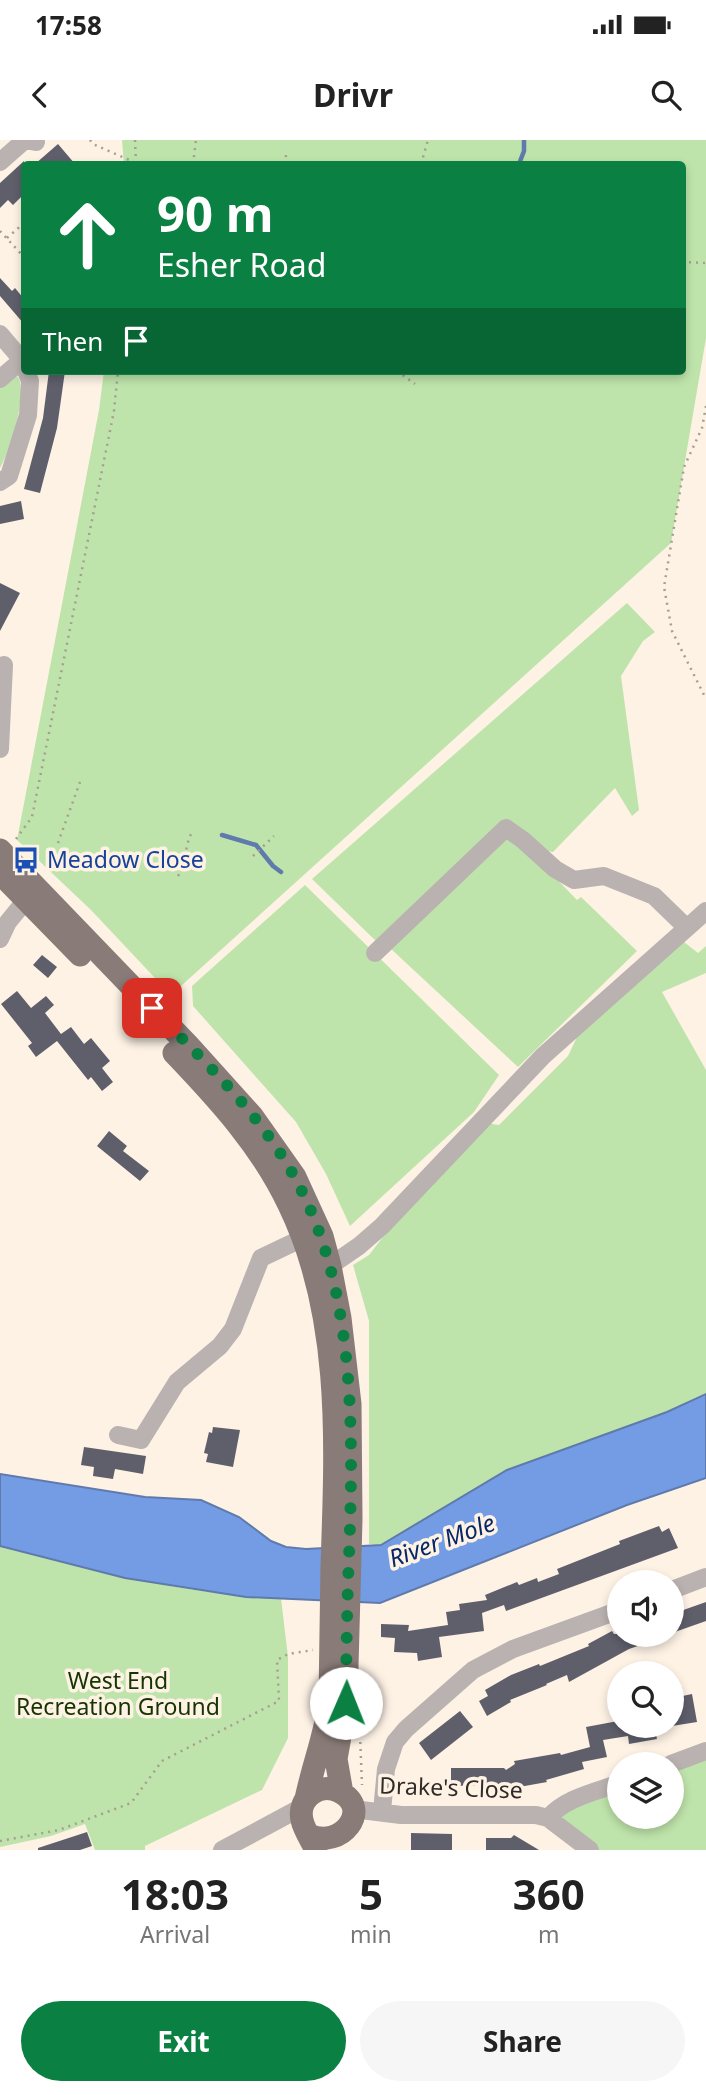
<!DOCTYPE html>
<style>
body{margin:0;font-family:"Noto Sans",sans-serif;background:#f6f6f6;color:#222;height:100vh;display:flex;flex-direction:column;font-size:26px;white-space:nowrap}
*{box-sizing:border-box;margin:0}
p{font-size:23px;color:#767676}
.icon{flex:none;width:38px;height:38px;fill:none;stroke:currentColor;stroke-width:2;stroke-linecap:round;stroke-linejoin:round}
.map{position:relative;height:1710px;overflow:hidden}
.panel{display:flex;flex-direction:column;background:#fff;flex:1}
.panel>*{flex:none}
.banner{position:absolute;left:21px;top:21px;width:665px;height:214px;border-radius:7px;box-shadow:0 4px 10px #0003;background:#0b8043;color:#fff;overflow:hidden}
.tools{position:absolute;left:607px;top:1430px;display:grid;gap:14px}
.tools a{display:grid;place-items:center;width:77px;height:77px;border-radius:50%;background:#fff;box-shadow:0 4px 10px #0003;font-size:35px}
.pin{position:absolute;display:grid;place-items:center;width:60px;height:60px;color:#fff;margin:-30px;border-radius:14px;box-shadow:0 4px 10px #0006}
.me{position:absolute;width:77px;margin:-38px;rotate:1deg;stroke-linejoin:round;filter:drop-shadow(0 0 5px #0008)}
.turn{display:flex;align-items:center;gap:24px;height:147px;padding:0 21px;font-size:32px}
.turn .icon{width:91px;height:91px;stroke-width:2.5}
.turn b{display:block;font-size:49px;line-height:60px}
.then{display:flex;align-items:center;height:66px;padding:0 21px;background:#0003;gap:14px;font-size:26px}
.eta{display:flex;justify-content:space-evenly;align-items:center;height:119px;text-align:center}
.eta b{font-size:42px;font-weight:700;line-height:49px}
.cta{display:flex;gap:14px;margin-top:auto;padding:14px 21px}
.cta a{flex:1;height:80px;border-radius:42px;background:#0b8043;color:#fff;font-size:28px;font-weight:700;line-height:80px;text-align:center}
.cta a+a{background:#f6f6f6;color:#222}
.status{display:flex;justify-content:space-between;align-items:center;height:49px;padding:0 35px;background:#fff;direction:ltr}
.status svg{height:19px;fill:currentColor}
header{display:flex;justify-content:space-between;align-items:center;height:91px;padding:0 21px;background:#fff;font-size:32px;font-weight:700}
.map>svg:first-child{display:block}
.green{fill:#bfe4ab}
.water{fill:#739ce5;stroke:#5f7aac;stroke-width:2}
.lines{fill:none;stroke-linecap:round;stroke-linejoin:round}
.stream{stroke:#5f7aac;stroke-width:4.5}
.building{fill:#5f5f6c}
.path{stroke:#a69d93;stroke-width:2.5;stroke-dasharray:2 5;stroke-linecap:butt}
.minor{stroke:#bab2b0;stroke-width:18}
.major{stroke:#897b77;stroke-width:23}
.route{stroke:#0b8043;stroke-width:12;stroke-dasharray:0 21.6}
.labels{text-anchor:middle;stroke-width:7;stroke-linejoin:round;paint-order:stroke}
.transit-label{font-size:23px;fill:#164399;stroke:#fef2e5;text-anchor:start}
.park-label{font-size:23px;fill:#163500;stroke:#fef2e5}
.street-label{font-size:23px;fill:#302b26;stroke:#fef2e5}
.water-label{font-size:24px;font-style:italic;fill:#062868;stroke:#fef2e5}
</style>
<div class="status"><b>17:58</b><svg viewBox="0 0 49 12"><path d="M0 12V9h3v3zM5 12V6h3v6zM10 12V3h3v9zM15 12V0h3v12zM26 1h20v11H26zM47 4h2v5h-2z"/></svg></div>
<header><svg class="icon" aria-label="back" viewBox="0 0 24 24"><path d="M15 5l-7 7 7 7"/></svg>Drivr<svg class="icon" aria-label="search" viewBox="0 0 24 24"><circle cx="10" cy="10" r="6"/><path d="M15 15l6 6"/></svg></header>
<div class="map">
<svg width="706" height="1710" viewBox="0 0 706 1710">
<rect width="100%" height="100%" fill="#fef2e5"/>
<path class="green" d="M122 0H706V198L671 403 171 855 91 770 17 700 99 270 104 231H682V24H124Z
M13 236 18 237C28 253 10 312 0 328V244Z
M627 463 655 492 643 501 621 536 639 670 632 676 615 648 553 712 541 710 504 679 378 803 312 739Z
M503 698H517L577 760 581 757 637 811 518 927 390 808Z
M305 745 499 935 474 972 350 1086 326 1034 296 982 193 866 192 846Z
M684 802 698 813 706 806V833L662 852 706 930V1254L667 1272 507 1330 381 1405 369 1404V1181L353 1125 369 1115 400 1075 486 983 499 985 568 916 578 895Z
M0 1406C92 1430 185 1455 281 1458L288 1517V1598L262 1650 145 1706V1710H95L85 1684 51 1696 0 1707Z
M706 1617V1710H599L558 1679 563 1672 619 1651 620 1676H672V1630Z"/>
<path class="water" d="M706 1254V1338L627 1365 380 1463 246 1457 125 1438 0 1406V1334L145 1357 201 1360 239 1377 271 1401 286 1407 306 1409 381 1405 507 1330 667 1272Z"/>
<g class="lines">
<path class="stream" d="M519 24 524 11V0
M222 695 256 705 273 726 281 732"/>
</g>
<path class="building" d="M58 4 75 24H35Z
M24 21V54L13 65 8 60 0 68V43Z
M0 138 12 151 15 148 24 159V184L0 156Z
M49 231H65L57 288 40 353 24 349 43 278Z
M21 361 24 379 0 384V366Z
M0 443 20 453 0 491Z
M42 815 57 827 48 838 33 825Z
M17 851 31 868 46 856 54 865 45 873 61 894 71 887 84 904 91 898 110 921 102 928 113 942 102 951 91 937 88 940 57 901 36 917 28 906 32 903 1 864Z
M109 991 127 1006 123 1011 149 1031 140 1041 97 1006Z
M213 1287 240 1290 233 1327 206 1322 208 1314 204 1313 209 1292 212 1293Z
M84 1307 146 1316 143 1334 115 1329 113 1339 93 1336 94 1327 81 1325Z
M659 1386 662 1392 669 1388 678 1408 506 1471 504 1465 482 1473 484 1491 439 1497 442 1517 418 1521 417 1513 394 1512 395 1498 381 1497V1484L409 1485 408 1491 448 1485 446 1472 460 1470 459 1464 487 1460 485 1455 517 1442 519 1445 537 1438 538 1442 559 1434 557 1429 620 1404 619 1401Z
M706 1462V1481L672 1493V1474Z
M612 1491 614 1494H667V1496L629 1509 569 1542 567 1535 546 1544 547 1545 510 1560 511 1562 487 1576 479 1561 488 1556 485 1550 511 1535 539 1524 540 1526 589 1506 588 1504Z
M692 1554 697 1582 672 1586 673 1558Z
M460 1571 473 1587 431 1620 419 1603Z
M618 1581 619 1586H654L657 1599 629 1604 628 1596 603 1600 607 1617 582 1622 584 1629 546 1640 547 1642 502 1650 501 1645 451 1646V1628H504L506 1630 515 1624 514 1621 560 1613 561 1615 590 1607 586 1587Z
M87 1692 92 1706 80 1710H38V1708Z
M411 1693 452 1694V1710H411Z
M514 1695 539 1710H486V1698H511Z"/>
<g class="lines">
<path class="path" d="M90 0 93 4 136 23 144 24
M135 0 136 24
M193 24 196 0
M285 24 286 15
M421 24 428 0
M0 91 24 117
M7 98 24 83
M682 122 706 123
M397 231 415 244
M706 266 702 288 684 327 664 447 672 491 706 559
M16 699 32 677 114 271 118 231
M58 703 80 642
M253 716 274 696
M178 736C187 722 184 707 192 692
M360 1595 362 1645
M0 1701 59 1690 131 1663 162 1621 279 1561 277 1520 288 1514 313 1510"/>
<path class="minor" d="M0 22 25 0 36 2
M0 194 22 220 24 227
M0 239 22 220
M0 342 9 336 28 275 30 241 26 231
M0 609 4 525
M0 799 8 782 26 760
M375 813 506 688 523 700 555 729 574 740 604 736 654 756 687 788
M330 1126 359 1106 382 1086 543 916 706 771
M118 1295 141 1300 177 1242 220 1206 233 1189 261 1118 303 1098
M672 1450 706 1437
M671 1624 706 1611
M353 1669 401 1675H536L548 1678 590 1710
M382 1671 386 1629 395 1602 406 1589 473 1530 513 1509 620 1470
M548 1678C565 1658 595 1652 620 1643
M222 1710 302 1667"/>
<path class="major" d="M0 710 188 905 252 976 295 1037 322 1096 330 1126 340 1178 350 1264 351 1379 346 1563 336 1619 342 1653
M0 733 80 815
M174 913C218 959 262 1007 289 1065 343 1176 336 1307 332 1426 331 1470 331 1515 330 1559 326 1593 313 1625 306 1659
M309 1695C341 1710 373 1669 340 1652 320 1641 297 1658 302 1680 304 1690 312 1701 316 1710"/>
</g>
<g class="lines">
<path class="route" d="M152 868C203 920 260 973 295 1038 360 1156 353 1311 348 1442 347 1482 346 1523 346 1563"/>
</g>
<defs>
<g id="bus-bare" transform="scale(2.1)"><path d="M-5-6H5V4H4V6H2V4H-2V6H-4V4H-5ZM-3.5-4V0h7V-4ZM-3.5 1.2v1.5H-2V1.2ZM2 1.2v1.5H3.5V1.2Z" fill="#1a4fb4" stroke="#fef2e5" stroke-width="2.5" paint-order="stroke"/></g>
</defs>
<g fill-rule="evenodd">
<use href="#bus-bare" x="26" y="720"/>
</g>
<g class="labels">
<g class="transit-label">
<text x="47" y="728">Meadow Close</text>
</g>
<g class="park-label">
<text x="118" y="1549">West End<tspan x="118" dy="26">Recreation Ground</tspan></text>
</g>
<g class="street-label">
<text transform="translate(451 1648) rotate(2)" y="8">Drake's Close</text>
</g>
<g class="water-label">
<text transform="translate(442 1401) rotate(-20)" y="8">River Mole</text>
</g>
</g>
</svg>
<div class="tools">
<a><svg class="icon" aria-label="sound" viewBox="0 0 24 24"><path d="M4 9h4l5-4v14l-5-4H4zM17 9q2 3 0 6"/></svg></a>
<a><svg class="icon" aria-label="search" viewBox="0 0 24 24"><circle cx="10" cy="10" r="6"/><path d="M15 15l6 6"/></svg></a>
<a><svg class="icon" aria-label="layers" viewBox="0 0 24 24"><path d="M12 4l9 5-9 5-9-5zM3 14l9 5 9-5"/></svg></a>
</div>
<div class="pin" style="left:152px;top:868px;background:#d93025"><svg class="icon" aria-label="arrive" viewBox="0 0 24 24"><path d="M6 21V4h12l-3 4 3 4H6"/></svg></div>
<svg class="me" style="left:346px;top:1563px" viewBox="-20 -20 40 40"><circle r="19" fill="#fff"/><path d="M0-13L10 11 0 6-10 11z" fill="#0b8043"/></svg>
<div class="banner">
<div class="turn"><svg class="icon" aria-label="ahead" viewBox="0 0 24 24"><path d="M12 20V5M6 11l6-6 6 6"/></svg><div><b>90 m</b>Esher Road</div></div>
<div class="then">Then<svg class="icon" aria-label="arrive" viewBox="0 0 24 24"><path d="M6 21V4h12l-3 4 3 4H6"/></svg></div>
</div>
</div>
<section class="panel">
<div class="eta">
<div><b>18:03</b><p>Arrival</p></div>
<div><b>5</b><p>min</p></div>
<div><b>360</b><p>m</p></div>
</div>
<div class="cta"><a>Exit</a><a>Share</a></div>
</section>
